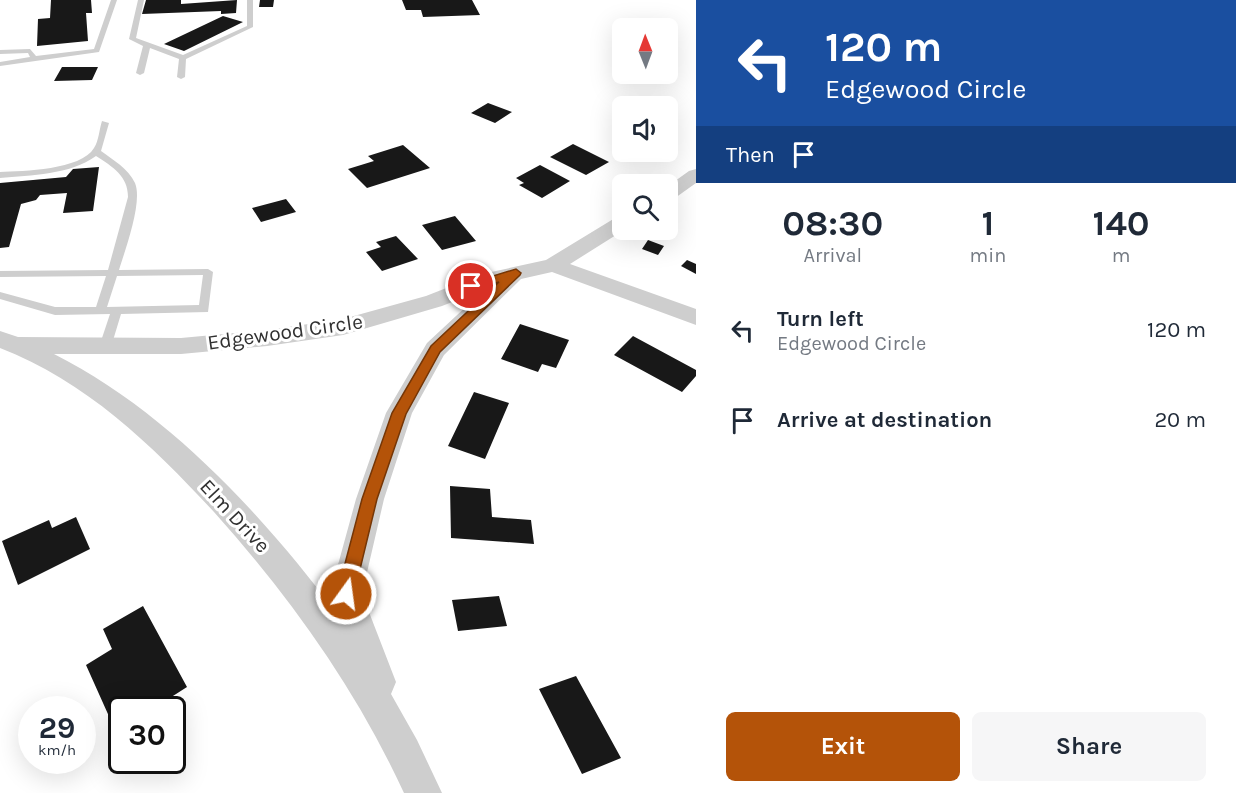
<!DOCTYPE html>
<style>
body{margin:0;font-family:Karla,sans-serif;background:#f6f6f7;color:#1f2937;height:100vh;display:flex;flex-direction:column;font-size:22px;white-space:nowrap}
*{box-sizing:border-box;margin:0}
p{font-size:20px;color:#747a83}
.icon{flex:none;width:33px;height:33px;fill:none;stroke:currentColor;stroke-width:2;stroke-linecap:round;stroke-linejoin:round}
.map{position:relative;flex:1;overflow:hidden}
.drawer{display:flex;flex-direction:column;background:#fff;width:540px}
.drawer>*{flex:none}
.banner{background:#1a4fa0;color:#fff;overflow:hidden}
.needle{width:39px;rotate:359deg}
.controls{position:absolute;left:612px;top:18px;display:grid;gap:12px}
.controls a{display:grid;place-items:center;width:66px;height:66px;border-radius:9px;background:#fff;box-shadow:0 6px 24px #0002;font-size:30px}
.speed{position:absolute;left:18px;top:696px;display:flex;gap:12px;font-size:30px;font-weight:700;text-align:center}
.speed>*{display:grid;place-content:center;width:78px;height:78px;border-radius:50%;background:#fff;box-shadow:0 6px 24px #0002;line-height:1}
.speed small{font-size:15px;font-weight:400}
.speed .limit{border:3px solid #111;border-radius:9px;background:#fff;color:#111}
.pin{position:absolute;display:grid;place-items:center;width:51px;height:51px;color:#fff;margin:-26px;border:3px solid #fff;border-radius:50%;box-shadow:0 2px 6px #0007}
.me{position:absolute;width:66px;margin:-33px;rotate:14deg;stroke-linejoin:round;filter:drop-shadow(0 0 4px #0008)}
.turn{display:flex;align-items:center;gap:21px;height:126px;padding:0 30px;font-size:27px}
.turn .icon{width:78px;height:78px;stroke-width:2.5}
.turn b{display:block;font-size:42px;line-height:51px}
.then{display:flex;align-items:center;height:57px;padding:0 30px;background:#0003;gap:12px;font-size:22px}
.eta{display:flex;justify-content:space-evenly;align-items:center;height:102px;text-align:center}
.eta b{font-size:36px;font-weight:700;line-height:42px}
.button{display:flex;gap:12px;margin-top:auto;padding:12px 30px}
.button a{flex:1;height:69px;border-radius:9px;background:#b45309;color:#fff;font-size:24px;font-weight:700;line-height:69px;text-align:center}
.button a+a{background:#f6f6f7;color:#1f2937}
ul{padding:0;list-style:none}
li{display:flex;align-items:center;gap:18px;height:90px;padding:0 30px}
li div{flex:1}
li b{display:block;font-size:22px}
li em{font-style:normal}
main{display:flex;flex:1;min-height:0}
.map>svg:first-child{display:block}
.building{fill:#181818}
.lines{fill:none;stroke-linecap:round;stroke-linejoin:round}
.service{fill:#cecece;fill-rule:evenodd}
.minor{fill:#cecece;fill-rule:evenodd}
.route{fill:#b45309;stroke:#753606;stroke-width:1.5}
.labels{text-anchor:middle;stroke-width:6;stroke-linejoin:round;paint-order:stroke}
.street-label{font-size:21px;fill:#313131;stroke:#fff}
</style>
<main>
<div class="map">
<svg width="696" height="793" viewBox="0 0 696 793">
<rect width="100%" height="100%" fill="#fff"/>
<path class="building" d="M51 0H91L92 13H86L88 41 37 46 38 19 50 18Z
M146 0H181V4L237 0 236 13 221 14V11L142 14Z
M260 0H274L273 7H259Z
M402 0H472L480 15 423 17 421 10H406Z
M223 16 243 22 184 51 164 44Z
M62 67H98L92 80 54 81Z
M488 103 512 112 495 123 471 113Z
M573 144 609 162 586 175 550 157Z
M403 145 430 168 367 188 348 169 374 161 368 156Z
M540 165 570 181 542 198 519 185 524 183 516 178Z
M99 167 93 211 63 213 67 193 40 195 36 200 21 204 9 247 0 248V183L66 177 73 169Z
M286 199 296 212 261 222 252 208Z
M455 216 476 241 442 250 422 225Z
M396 236 418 259 382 271 366 252 381 247 376 242Z
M648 240 664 246 658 255 642 249Z
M687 260 696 264V274L681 266Z
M520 324 569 340 556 368 542 364 538 372 501 359Z
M633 336 696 370V376L682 392 614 355Z
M474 392 509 403 485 459 448 446Z
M450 486 490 489 492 517 531 520 534 544 451 538Z
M76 517 90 549 18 585 2 541 49 520 52 528Z
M499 596 507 626 458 631 452 600Z
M143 606 187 687 151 710H122V728L116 732 86 665 112 649 103 629Z
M576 676 621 758 582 774 539 689Z"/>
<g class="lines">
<path class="service" d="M111 0H117L99 52 0 66V62L30 57 28 53 0 54V50L30 49 36 56 94 49Z
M138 0H144L136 38 183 55 247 26V0H253V27L186 59 185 77 181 79 177 77 179 59 150 48 144 73 140 75 136 73 143 46 129 39Z
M102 121 109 123 101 151C113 160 128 168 135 183 143 202 125 250 119 270L208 269 213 272 208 312 121 314 111 347 105 351 99 347 110 314 55 315 0 299V292L55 307H96L106 276 0 277V271L108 270 128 197C128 176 113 167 96 156 70 175 31 175 0 178V172C23 171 81 170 94 148 99 140 99 130 102 121ZM203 275 199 305 107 307 117 276Z"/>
<path class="minor" d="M696 169V183L675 198 668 200V186L689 171Z
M622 216 624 230 570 264 696 309V325L552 272 521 279 444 355 412 413 384 499 362 594 396 682 391 694 417 740 442 793H404C356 689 290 597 214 512 153 446 86 381 0 348V331L18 337 181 338 267 330 343 319 426 296 482 274 546 260 615 218ZM485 289 427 343 386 413 356 499 330 594 338 615C262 514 167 411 54 354H181L267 346 343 335 442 306Z"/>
</g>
<path class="route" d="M516 269 521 273 520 275 440 352 406 414 377 499 354 594 352 599 346 602 340 599 337 594 362 499 392 413 431 346 499 282 471 290 467 289V284Z"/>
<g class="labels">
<g class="street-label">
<text transform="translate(285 332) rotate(-8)" y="7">Edgewood Circle</text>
<text transform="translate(235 516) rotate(47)" y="7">Elm Drive</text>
</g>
</g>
</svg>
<div class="controls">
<a><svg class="needle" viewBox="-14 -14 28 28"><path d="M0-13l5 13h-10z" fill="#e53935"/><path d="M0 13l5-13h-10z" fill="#747a83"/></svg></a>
<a><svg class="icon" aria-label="sound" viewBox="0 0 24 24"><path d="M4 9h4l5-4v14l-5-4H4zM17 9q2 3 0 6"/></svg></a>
<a><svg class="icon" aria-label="search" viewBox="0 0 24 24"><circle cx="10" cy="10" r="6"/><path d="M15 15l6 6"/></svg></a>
</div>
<div class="speed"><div>29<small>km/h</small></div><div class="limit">30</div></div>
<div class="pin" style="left:471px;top:286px;background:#d93025"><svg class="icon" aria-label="arrive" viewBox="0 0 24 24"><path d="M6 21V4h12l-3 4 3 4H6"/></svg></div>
<svg class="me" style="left:346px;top:594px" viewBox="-20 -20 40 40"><circle r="17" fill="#b45309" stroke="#fff" stroke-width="3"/><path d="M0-11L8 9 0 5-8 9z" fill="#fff"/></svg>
</div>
<section class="drawer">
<div class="banner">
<div class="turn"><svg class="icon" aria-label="left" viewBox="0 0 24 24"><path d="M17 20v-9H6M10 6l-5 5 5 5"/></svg><div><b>120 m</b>Edgewood Circle</div></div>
<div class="then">Then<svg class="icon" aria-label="arrive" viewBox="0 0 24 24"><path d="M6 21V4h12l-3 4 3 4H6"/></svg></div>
</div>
<div class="eta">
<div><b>08:30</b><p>Arrival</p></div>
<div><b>1</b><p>min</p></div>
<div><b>140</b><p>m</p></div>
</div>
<ul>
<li><svg class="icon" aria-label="left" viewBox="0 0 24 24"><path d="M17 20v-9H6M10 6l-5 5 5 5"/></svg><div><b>Turn left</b><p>Edgewood Circle</p></div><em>120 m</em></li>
<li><svg class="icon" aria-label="arrive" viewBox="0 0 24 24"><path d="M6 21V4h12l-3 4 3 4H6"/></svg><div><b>Arrive at destination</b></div><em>20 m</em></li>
</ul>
<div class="button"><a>Exit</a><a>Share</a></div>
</section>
</main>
